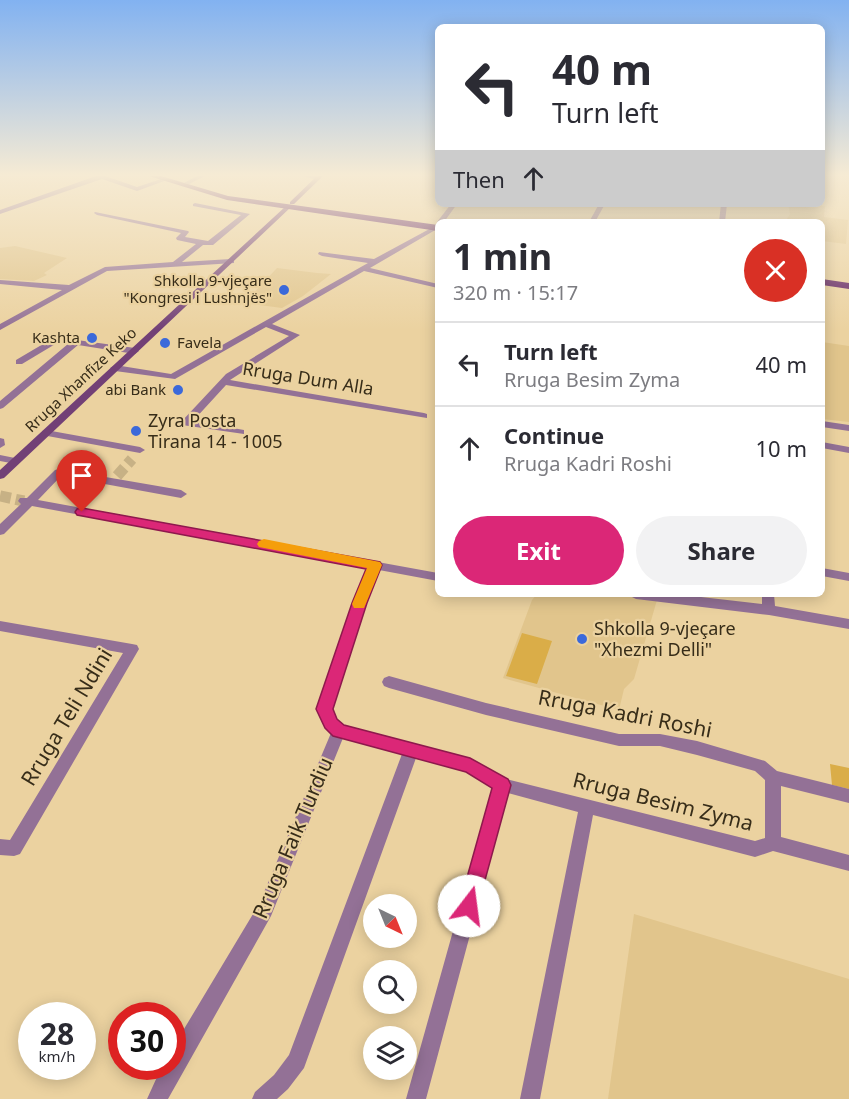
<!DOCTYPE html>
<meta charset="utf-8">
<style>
body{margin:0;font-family:"Noto Sans",sans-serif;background:#f2f2f3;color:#2b2b33;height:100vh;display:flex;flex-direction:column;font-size:22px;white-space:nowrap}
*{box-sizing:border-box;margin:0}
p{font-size:20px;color:#7c7c81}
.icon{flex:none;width:33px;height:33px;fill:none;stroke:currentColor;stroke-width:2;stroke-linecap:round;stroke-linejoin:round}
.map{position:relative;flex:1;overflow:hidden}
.details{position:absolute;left:435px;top:219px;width:390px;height:378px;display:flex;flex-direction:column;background:#fff;border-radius:9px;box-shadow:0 3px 15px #0003}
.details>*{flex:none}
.guide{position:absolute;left:435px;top:24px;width:390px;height:183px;border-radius:9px;box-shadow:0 3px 15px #0003;background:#fff;color:#2b2b33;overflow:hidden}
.needle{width:39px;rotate:137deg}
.fabs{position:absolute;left:363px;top:894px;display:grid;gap:12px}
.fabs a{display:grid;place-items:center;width:54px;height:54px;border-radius:50%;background:#fff;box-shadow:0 3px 15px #0003;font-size:30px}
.speed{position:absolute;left:18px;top:1002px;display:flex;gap:12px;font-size:30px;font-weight:700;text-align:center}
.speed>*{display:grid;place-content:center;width:78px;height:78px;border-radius:50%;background:#fff;box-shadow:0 3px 15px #0003;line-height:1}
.speed small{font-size:15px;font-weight:400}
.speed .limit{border:9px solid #d22;background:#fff;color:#111}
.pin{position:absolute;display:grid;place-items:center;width:51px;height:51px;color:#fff;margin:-62px -26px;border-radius:50% 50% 50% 0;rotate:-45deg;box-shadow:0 0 6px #0007}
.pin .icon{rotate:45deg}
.me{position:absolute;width:66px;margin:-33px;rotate:15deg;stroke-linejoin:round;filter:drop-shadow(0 0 4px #0008)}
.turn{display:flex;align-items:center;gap:21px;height:126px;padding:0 18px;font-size:27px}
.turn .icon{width:78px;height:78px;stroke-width:2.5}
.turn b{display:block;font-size:42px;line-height:51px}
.then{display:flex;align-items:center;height:57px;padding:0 18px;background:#0003;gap:12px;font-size:22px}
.round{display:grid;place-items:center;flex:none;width:63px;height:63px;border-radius:32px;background:#f2f2f3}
.overview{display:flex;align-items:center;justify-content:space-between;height:102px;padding:0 18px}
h1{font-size:36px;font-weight:700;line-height:45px}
.button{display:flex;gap:12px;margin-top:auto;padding:12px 18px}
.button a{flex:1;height:69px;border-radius:36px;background:#db2777;color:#fff;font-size:24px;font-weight:700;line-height:69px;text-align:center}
.button a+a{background:#f2f2f3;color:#2b2b33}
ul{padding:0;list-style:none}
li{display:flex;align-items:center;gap:18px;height:84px;padding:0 18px;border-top:2px solid #e1e1e2}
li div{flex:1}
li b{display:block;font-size:22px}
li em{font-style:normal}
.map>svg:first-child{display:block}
.built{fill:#e1c58c}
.green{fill:#daad48}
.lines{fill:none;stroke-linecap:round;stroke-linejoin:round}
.minor-tunnel{stroke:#c7b185;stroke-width:11;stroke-dasharray:11 5;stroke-linecap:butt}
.minor{fill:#937196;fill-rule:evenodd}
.secondary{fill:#724076;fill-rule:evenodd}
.primary{fill:#59195e;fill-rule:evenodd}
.route{fill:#db2777;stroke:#8e194d;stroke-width:1.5}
.slow{fill:#f59e0b}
.poi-dot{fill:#3b69da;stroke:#ebd2a0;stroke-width:2}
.labels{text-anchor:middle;stroke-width:4.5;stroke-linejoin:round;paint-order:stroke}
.far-poi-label{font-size:15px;fill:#372d19;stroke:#ebd2a0;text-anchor:end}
.far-street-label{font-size:15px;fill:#372d19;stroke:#ebd2a0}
.street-label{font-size:18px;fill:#372d19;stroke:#ebd2a0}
.poi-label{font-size:18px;fill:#372d19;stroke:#ebd2a0;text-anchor:start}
.near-street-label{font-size:21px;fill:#372d19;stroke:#ebd2a0}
</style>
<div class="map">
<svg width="849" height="1099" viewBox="0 0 849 1099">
<rect width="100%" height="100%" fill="#ebd2a0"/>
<path class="built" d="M788 204 825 206 824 217 848 220 846 244 822 241V222H785L790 214Z
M15 246 67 258 44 273 47 275 34 281 0 279V248Z
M277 268 317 273 331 274 303 296 282 308 244 303Z
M822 342 849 346V422L822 419Z
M537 594H611L657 600 634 679 624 689 619 710 503 678 532 600Z
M634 914 849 979V1099H608Z"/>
<path class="green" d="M522 633 552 641 537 684 506 676Z
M830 764 849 768V789L832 785Z"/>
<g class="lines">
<path class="minor-tunnel" d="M117 476 132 459
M0 496 24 501"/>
<path class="minor" d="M96 176H105L137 187 164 178 167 180 137 191 102 179 0 214V210Z
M197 176H205L189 184 184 183Z
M302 176H316L321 178 318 180Z
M195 203 250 214 213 245H203L182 262 231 259H234V263L107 271 0 330V324L62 290 0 284V280L69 285 105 267 173 262 196 244 177 240 176 238 181 233 97 215 94 213 95 212 188 231 189 232 185 237 208 241 241 215 193 206V204Z
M451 204H457L444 222 438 223 437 222Z
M599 204H605L595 222H589Z
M721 204H727L725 222H719Z
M435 226 438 227 437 229 370 268 438 284V288L364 271 272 324 300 335 230 380 424 413 427 414V418L226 385 193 421 244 430V434L182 425V421L226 374 289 336 266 327 175 379 115 371 110 368 115 365 171 374 368 263 322 256 318 254 319 252 374 259Z
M55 337 135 348 139 351 135 354 78 345 3 408 0 409V401L68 344 57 343 22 364H16V360Z
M822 421 849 425V431L822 427Z
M46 430 140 447 145 450 140 453 42 435V431Z
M0 438 4 439 5 445 0 448Z
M822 442 849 447V453L822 448Z
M0 455 20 459 21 461 16 464 0 461Z
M59 469 181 490 187 494 181 498 61 476 38 500 438 573V581L379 570 365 603 332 709 336 719 344 726 470 759 506 779 755 841 765 838V780L755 771 697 755 660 746H619L486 715 389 688 384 686 382 682 384 678 389 676 486 703 619 734H660L697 741 765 761 777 771 849 789V803L781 786V837L849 855V871L773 851 755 857 593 815 540 1099H520L578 812 508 793 426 1099H406L493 788 466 772 416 758 304 1068 288 1089 277 1099H252L255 1092 274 1075 289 1055 402 754 343 738 271 916 168 1099H147L162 1066H172V1049L259 904 331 733 325 727 318 709 353 603 367 568 32 506 4 534 0 535V524L21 504 18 501 20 498H27L55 470Z
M822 568 849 573V581L822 576Z
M630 594H675L762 604V594H774L775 606 849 619V629L769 615 636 599 632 597Z
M0 621 132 644 137 645 139 649 20 854 14 856 0 855V839L10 840 123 653 0 631Z"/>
<path class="secondary" d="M317 176H323L294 204H290V202Z
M286 206 291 207 4 478 0 479V470Z"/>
<path class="primary" d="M149 176H161L228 196 438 225V231L227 200Z
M822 279 849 283V289L822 285Z"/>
</g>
<linearGradient id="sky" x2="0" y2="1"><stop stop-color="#82b2f1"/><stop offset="0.53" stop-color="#f6ebd4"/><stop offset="1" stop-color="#f6ebd4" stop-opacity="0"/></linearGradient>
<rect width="849" height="330" fill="url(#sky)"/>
<path class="route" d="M82 508 380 562 382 565 367 603 333 709 337 719 344 725 470 758 508 779 511 785 476 913 469 916 462 913 459 906 492 788 466 772 333 736 325 728 316 709 352 603 366 569 77 515 75 512 77 509Z"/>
<path class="slow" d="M264 539 380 562 382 565 364 608H354L352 604 367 568 259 547 257 544 259 541Z"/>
<g class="poi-dot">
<circle cx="284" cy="290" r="6"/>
<circle cx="92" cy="338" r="6"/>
<circle cx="165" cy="343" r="6"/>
<circle cx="178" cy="390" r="6"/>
<circle cx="136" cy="431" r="6"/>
<circle cx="582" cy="639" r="6"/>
</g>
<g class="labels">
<g class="far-poi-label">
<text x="272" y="286">Shkolla 9-vjeçare<tspan x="272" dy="17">"Kongresi i Lushnjës"</tspan></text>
<text x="80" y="343">Kashta</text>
<text x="177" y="348" text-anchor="start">Favela</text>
<text x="166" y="395">abi Bank</text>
</g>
<g class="far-street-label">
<text transform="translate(81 380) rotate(-43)" y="5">Rruga Xhanfize Keko</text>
</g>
<g class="street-label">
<text transform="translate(308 379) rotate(9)" y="6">Rruga Dum Alla</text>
</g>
<g class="poi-label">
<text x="148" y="427">Zyra Posta<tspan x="148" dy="21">Tirana 14 - 1005</tspan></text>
<text x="594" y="635">Shkolla 9-vjeçare<tspan x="594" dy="21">"Xhezmi Delli"</tspan></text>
</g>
<g class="near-street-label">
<text transform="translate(625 714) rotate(11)" y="7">Rruga Kadri Roshi</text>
<text transform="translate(67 717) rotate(-59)" y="7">Rruga Teli Ndini</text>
<text transform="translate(663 802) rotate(14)" y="7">Rruga Besim Zyma</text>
<text transform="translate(293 838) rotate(-67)" y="7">Rruga Faik Turdiu</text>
</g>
</g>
</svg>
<div class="fabs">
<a><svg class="needle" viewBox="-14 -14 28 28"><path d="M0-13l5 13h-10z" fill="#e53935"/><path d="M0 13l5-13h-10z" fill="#7c7c81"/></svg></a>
<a><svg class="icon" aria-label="search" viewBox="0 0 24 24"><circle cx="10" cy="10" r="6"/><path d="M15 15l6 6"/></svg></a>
<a><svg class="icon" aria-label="layers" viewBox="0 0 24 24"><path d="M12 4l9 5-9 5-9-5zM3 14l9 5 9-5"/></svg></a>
</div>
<div class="speed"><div>28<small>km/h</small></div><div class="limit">30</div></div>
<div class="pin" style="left:82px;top:512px;background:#d93025"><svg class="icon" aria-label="arrive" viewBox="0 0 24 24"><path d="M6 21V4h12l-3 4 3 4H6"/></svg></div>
<svg class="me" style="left:469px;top:906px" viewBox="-20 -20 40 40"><circle r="19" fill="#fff"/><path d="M0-13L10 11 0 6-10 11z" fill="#db2777"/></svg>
<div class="guide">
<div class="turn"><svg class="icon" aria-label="left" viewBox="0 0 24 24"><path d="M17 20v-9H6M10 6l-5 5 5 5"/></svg><div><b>40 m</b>Turn left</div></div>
<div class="then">Then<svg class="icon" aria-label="ahead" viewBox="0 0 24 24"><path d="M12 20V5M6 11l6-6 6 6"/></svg></div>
</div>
<section class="details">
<div class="overview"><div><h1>1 min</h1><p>320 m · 15:17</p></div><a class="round" style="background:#d93025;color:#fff"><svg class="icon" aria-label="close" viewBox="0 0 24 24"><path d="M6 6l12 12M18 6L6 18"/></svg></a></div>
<ul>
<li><svg class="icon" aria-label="left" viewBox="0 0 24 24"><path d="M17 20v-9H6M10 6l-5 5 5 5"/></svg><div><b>Turn left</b><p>Rruga Besim Zyma</p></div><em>40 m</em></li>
<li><svg class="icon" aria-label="ahead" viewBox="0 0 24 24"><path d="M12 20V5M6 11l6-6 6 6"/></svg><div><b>Continue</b><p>Rruga Kadri Roshi</p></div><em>10 m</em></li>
</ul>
<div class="button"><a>Exit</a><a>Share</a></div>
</section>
</div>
